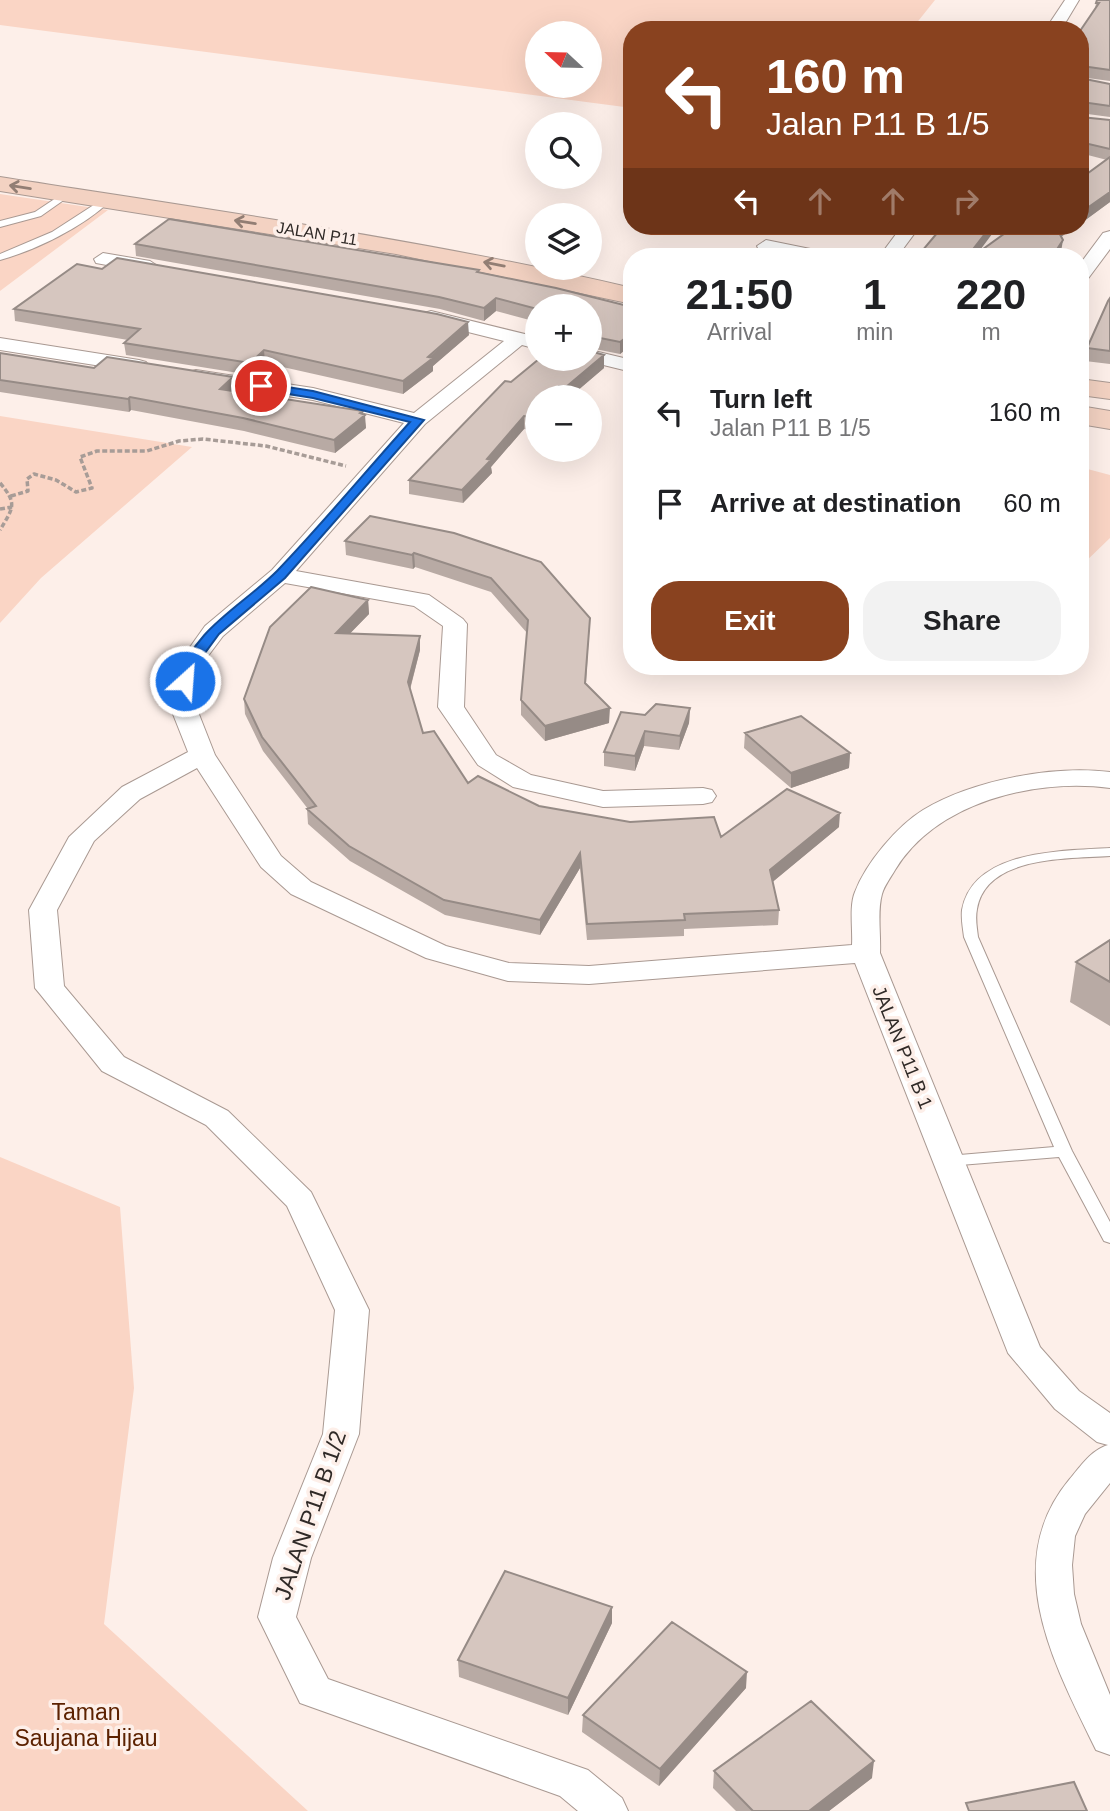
<!DOCTYPE html>
<meta charset="utf-8">
<style>
body{margin:0;font-family:Helvetica,sans-serif;background:#f2f2f2;color:#202124;height:100vh;display:flex;flex-direction:column;font-size:26px;white-space:nowrap}
*{box-sizing:border-box;margin:0}
p{font-size:23px;color:#757577}
.icon{flex:none;width:38px;height:38px;fill:none;stroke:currentColor;stroke-width:2;stroke-linecap:round;stroke-linejoin:round}
.map{position:relative;flex:1;overflow:hidden}
.panel{position:absolute;left:623px;top:248px;width:466px;height:427px;display:flex;flex-direction:column;background:#fff;border-radius:28px;box-shadow:0 7px 28px #0002}
.panel>*{flex:none}
.hud{position:absolute;left:623px;top:21px;width:466px;height:214px;border-radius:28px;box-shadow:0 7px 28px #0002;background:#89421f;color:#fff;overflow:hidden}
.needle{width:46px;rotate:292deg}
.tools{position:absolute;left:525px;top:21px;display:grid;gap:14px}
.tools a{display:grid;place-items:center;width:77px;height:77px;border-radius:50%;background:#fff;box-shadow:0 7px 28px #0002;font-size:35px}
.pin{position:absolute;display:grid;place-items:center;width:60px;height:60px;color:#fff;margin:-30px;border:4px solid #fff;border-radius:50%;box-shadow:0 2px 7px #0007}
.me{position:absolute;width:77px;margin:-38px;rotate:26deg;stroke-linejoin:round;filter:drop-shadow(0 0 5px #0008)}
.turn{display:flex;align-items:center;gap:24px;height:147px;padding:0 28px;font-size:32px}
.turn .icon{width:91px;height:91px;stroke-width:2.5}
.turn b{display:block;font-size:49px;line-height:60px}
.lanes{display:flex;align-items:center;height:66px;padding:0 28px;background:#0003;justify-content:center;gap:35px;direction:ltr}
.lanes .off{opacity:.35}
.eta{display:flex;justify-content:space-evenly;align-items:center;height:119px;text-align:center}
.eta b{font-size:42px;font-weight:600;line-height:49px}
.primary-button{display:flex;gap:14px;margin-top:auto;padding:14px 28px}
.primary-button a{flex:1;height:80px;border-radius:28px;background:#89421f;color:#fff;font-size:28px;font-weight:600;line-height:80px;text-align:center}
.primary-button a+a{background:#f2f2f2;color:#202124}
ul{padding:0;list-style:none}
li{display:flex;align-items:center;gap:21px;height:91px;padding:0 28px}
li div{flex:1}
li b{display:block;font-size:26px}
li em{font-style:normal}
.map>svg:first-child{display:block}
.green{fill:#fad5c5;fill-rule:evenodd}
.lines{fill:none;stroke-linecap:round;stroke-linejoin:round}
.service-casing{stroke:#a99992;stroke-width:2}
.minor-casing{stroke:#a99992;stroke-width:2}
.secondary-casing{stroke:#a99992;stroke-width:2}
.path{stroke:#a79c97;stroke-width:3.5;stroke-dasharray:5 2.5;stroke-linecap:butt}
.service{fill:#fff;fill-rule:evenodd}
.minor{fill:#fff;fill-rule:evenodd}
.secondary{fill:#f3d2c2;fill-rule:evenodd}
.wall{fill:#b8aaa4}
.shaded-wall{fill:#968b86}
.building{fill:#d6c6bf;stroke:#968b86;stroke-width:2}
.oneway{stroke:#927e74}
.route{fill:#1a73e8;stroke:#114b97;stroke-width:2}
.labels{text-anchor:middle;stroke-width:7;stroke-linejoin:round;paint-order:stroke}
.far-street-label{font-size:16px;fill:#302a27;stroke:#fdefe9}
.street-label{font-size:19px;fill:#302a27;stroke:#fdefe9}
.near-street-label{font-size:23px;fill:#302a27;stroke:#fdefe9}
.near-park-label{font-size:23px;fill:#5c2201;stroke:#fdefe9}
</style>
<div class="map">
<svg width="1110" height="1811" viewBox="0 0 1110 1811">
<rect width="100%" height="100%" fill="#fdefe9"/>
<path class="green" d="M0 0H935L911 30H632V108L0 25ZM537 33H590V86H537Z
M0 194 108 210 0 291Z
M0 416 192 447 41 578 0 623Z
M1080 467 1110 475V538L1080 567Z
M0 1157 120 1207 134 1388 104 1624 308 1811H0Z"/>
<g class="lines">
<g class="service-casing">
<path id="service" d="M65 192 69 195 68 197 41 216 0 227V221L35 212Z
M103 199 110 201C83 227 36 250 0 260V254L52 232Z
M1110 848V856C1069 859 986 855 977 909 975 919 977 928 978 937L1072 1151 1110 1222V1243L1104 1241 1059 1157 948 1166 942 1165 940 1161 942 1157 948 1156 1054 1147 964 937C963 928 961 919 962 910 973 849 1064 851 1110 848Z"/>
</g>
<g class="minor-casing">
<path id="minor" d="M1065 0H1079L1061 30H1045Z
M902 226H920L897 257H879Z
M1110 231V249L1087 280 1080 282V264L1103 233Z
M766 240 830 253 832 257H795L759 250 757 246Z
M103 253 150 261 159 267 150 273 96 263 94 259Z
M431 311 537 337V349L522 345 425 424 296 571 429 595 463 619 467 624 464 707 496 755 531 775 603 791 703 788 712 790 716 796 712 802 703 804 603 807 513 787 478 765 438 707 443 626 414 606 285 583 223 636 202 664 193 699 215 755 281 856 311 882 446 946 509 963 589 966 852 945C853 930 849 906 855 892 866 863 897 826 923 810 973 780 1053 765 1110 772V788C1035 778 936 802 895 870 891 877 884 886 882 894 877 911 881 935 880 953L1040 1347 1079 1391 1110 1413V1483L1085 1514 1075 1536 1072 1565 1074 1594 1081 1624 1110 1695V1755L1096 1750C1055 1666 999 1565 1069 1480 1080 1467 1091 1450 1108 1445L1097 1442 1055 1409 1008 1353 855 963 589 984 508 981 426 958 291 894 261 867 197 768 140 799 94 841 57 910 64 986 124 1057 228 1111 311 1192 369 1310 359 1434 311 1558 296 1617 328 1679 588 1770 622 1798 628 1811H578L560 1796 300 1703 258 1617 273 1558 323 1434 335 1310 287 1206 206 1125 102 1071 40 994 35 988 29 910 69 837 122 787 188 752 167 699 178 664 205 626 272 570 404 423 313 400 196 382 189 380 186 376 189 372 196 370 313 388 414 413 504 341 424 321 421 317 424 313Z
M0 338 139 360 146 362 149 366 146 370 139 372 0 350Z
M590 350 632 360V372L583 360 590 359Z"/>
</g>
<g class="secondary-casing">
<path id="secondary" d="M0 177C212 210 425 240 632 288V304L396 254 0 191Z
M1080 379 1110 383V399L1080 395Z
M1080 406 1110 411V429L1080 424Z"/>
</g>
<path class="path" d="M0 483C18 504 13 508 0 530
M11 496 28 491 27 479 34 474 56 480 76 492 92 488 80 457 97 451H147L179 441 203 439 266 446 346 466
M0 509 12 507"/>
<use href="#service" class="service"/>
<use href="#minor" class="minor"/>
<use href="#secondary" class="secondary"/>
</g>
<path class="wall" d="M1110 0V81L1080 77V31L1095 9 1096 3Z
M1080 78 1110 84V117L1080 113Z
M1080 116 1081 117 1110 120V202L1080 224V179L1107 160 1080 153Z
M135 244 479 270V272L632 307V345L620 354 590 348V306H537V322L496 311 484 321 440 309 136 256Z
M1110 298V364L1085 361 1087 348Z
M14 309 469 335 433 366V371L403 394 265 363 251 375 126 355 124 343 128 340 15 321Z
M590 351 604 355V368L570 397H537V423L531 430 524 429 491 467 492 473 463 503 409 494V480L505 381 511 382 539 359H590Z
M0 353 363 411 366 428 335 453 244 431 131 410 129 412 0 392Z
M370 516 590 618 586 684 609 723 545 741 521 715V700L527 633 491 592 415 567 413 569 346 555 345 541Z
M368 600 369 614 350 633 420 650 410 690 423 733 468 783 539 806 630 822 721 837 839 827 772 882 779 910 778 925 684 929V936L587 940 580 868 540 935 445 915 350 861 308 824 307 809H308L263 751 245 714 244 699Z
M690 708 689 723 679 750 644 746 635 771 604 766V752L645 715Z
M745 733 850 753 849 768 791 788 744 748Z
M1110 940V1026L1070 1002 1076 962Z
M612 1607V1623L568 1715 459 1677 458 1660Z
M746 1688 659 1786 582 1732 583 1715Z
M714 1771 872 1778 829 1811H736L713 1788Z"/>
<path class="shaded-wall" d="M1110 192V202L1080 224V213Z
M991 226H998L975 257H967Z
M1062 226H1077L1055 241 1057 229Z
M1063 240 1061 252 1058 257H1052Z
M496 298V311L484 321V308Z
M468 322 469 335 433 366V371L403 394V381Z
M631 332V345L620 354V342Z
M264 350 265 363 251 375 250 363Z
M604 355V368L570 397H566V387Z
M233 377 234 390 221 402 220 389Z
M559 386V397H549Z
M130 397 131 410 129 412 128 399Z
M537 410V423L531 430 530 417Z
M363 411V416L365 415 366 428 335 453 334 440Z
M524 416V429L491 467 492 473 463 503 462 490 487 459Z
M414 553 415 567 413 569 412 555Z
M368 600 369 614 337 647 336 633Z
M420 636V650L408 696V682Z
M610 708 609 723 545 741V726Z
M690 708 689 723 679 750 680 736Z
M645 731 644 746 635 771V756Z
M850 753 849 768 791 788V773Z
M840 813 839 827 769 885 770 870Z
M580 853V868L540 935V920Z
M612 1607V1623L568 1715V1698Z
M747 1672 746 1688 659 1786 660 1769Z
M874 1761 872 1778 829 1811H809Z"/>
<path class="building" d="M1097 0H1110V70L1082 66 1080 67V31L1099 3H1096Z
M1080 78 1110 84V106L1082 102 1080 104Z
M1080 116 1081 117 1110 120V149L1080 142Z
M1110 157V192L1080 213V179Z
M169 219 479 270 477 272 556 288 632 307V333L620 342 590 336V306H537V309L496 298 484 308 439 297 135 244Z
M943 226H991L967 257H917Z
M1015 226H1062L1057 229 1063 240 1052 257H972Z
M117 258 437 314 468 322 428 357 433 358 403 381 264 350 250 363 124 343 140 329 14 309 77 264 102 269Z
M1110 298V351L1087 348 1108 301Z
M590 351 604 355 566 387 559 386 549 397H537V410L530 417 524 416 487 459 491 460 462 490 409 480 505 381 511 382 539 359H590Z
M0 353 94 368 107 357 233 377 220 389 363 411 360 413 365 415 334 440 243 418 130 397 128 399 0 380Z
M370 516 454 533 541 562 590 618 585 683 610 708 545 726 521 700 528 620 491 578 414 553 412 555 345 541Z
M311 587 368 600 336 633 420 636 408 682 423 733 434 731 468 783 478 776 539 806 630 822 714 817 721 837 787 789 840 813 770 870 779 910 684 914 685 920 587 924 580 853 540 920 444 900 349 846 307 809 316 806 262 737 244 699 270 627Z
M656 704 690 708 680 736 645 731 635 756 604 752 621 712 645 715Z
M801 716 850 753 791 773 745 733Z
M1110 940V982L1076 962Z
M505 1571 612 1607 568 1698 458 1660Z
M672 1622 747 1672 660 1769 583 1715Z
M811 1701 874 1761 809 1811H753L714 1771Z
M1074 1782 1087 1811H969L966 1803Z"/>
<defs><path id="oneway-shaft" d="M-6 0H5M1.5-3L5.5 0L1.5 3" fill="none" stroke-width="1.6" stroke-linecap="round" stroke-linejoin="round" transform="scale(1.75)"/></defs>
<g class="oneway">
<use href="#oneway-shaft" transform="translate(20 187) rotate(-171)"/>
<use href="#oneway-shaft" transform="translate(245 222) rotate(-171)"/>
<use href="#oneway-shaft" transform="translate(494 264) rotate(-169)"/>
</g>
<path class="route" d="M261 383 313 391 424 420 285 578 219 634 197 664 190 684H180L178 681C193 629 241 607 277 571 323 523 366 471 410 422L313 398 257 389 255 386Z"/>
<g class="labels">
<g class="far-street-label">
<text transform="translate(317 233) rotate(9)" y="6">JALAN P11</text>
</g>
<g class="street-label">
<text transform="translate(903 1047) rotate(68)" y="7">JALAN P11 B 1</text>
</g>
<g class="near-street-label">
<text transform="translate(310 1515) rotate(-71)" y="8">JALAN P11 B 1/2</text>
</g>
<g class="near-park-label">
<text x="86" y="1720">Taman<tspan x="86" dy="26">Saujana Hijau</tspan></text>
</g>
</g>
</svg>
<div class="tools">
<a><svg class="needle" viewBox="-14 -14 28 28"><path d="M0-13l5 13h-10z" fill="#e53935"/><path d="M0 13l5-13h-10z" fill="#757577"/></svg></a>
<a><svg class="icon" aria-label="search" viewBox="0 0 24 24"><circle cx="10" cy="10" r="6"/><path d="M15 15l6 6"/></svg></a>
<a><svg class="icon" aria-label="layers" viewBox="0 0 24 24"><path d="M12 4l9 5-9 5-9-5zM3 14l9 5 9-5"/></svg></a>
<a>+</a>
<a>−</a>
</div>
<div class="pin" style="left:261px;top:386px;background:#d93025"><svg class="icon" aria-label="arrive" viewBox="0 0 24 24"><path d="M6 21V4h12l-3 4 3 4H6"/></svg></div>
<svg class="me" style="left:185px;top:681px" viewBox="-20 -20 40 40"><circle r="17" fill="#1a73e8" stroke="#fff" stroke-width="3"/><path d="M0-11L8 9 0 5-8 9z" fill="#fff"/></svg>
<div class="hud">
<div class="turn"><svg class="icon" aria-label="left" viewBox="0 0 24 24"><path d="M17 20v-9H6M10 6l-5 5 5 5"/></svg><div><b>160 m</b>Jalan P11 B 1/5</div></div>
<div class="lanes"><svg class="icon" aria-label="left" viewBox="0 0 24 24"><path d="M17 20v-9H6M10 6l-5 5 5 5"/></svg><svg class="icon off" aria-label="ahead" viewBox="0 0 24 24"><path d="M12 20V5M6 11l6-6 6 6"/></svg><svg class="icon off" aria-label="ahead" viewBox="0 0 24 24"><path d="M12 20V5M6 11l6-6 6 6"/></svg><svg class="icon off" aria-label="right" viewBox="0 0 24 24"><path d="M7 20v-9h11M14 6l5 5-5 5"/></svg></div>
</div>
<section class="panel">
<div class="eta">
<div><b>21:50</b><p>Arrival</p></div>
<div><b>1</b><p>min</p></div>
<div><b>220</b><p>m</p></div>
</div>
<ul>
<li><svg class="icon" aria-label="left" viewBox="0 0 24 24"><path d="M17 20v-9H6M10 6l-5 5 5 5"/></svg><div><b>Turn left</b><p>Jalan P11 B 1/5</p></div><em>160 m</em></li>
<li><svg class="icon" aria-label="arrive" viewBox="0 0 24 24"><path d="M6 21V4h12l-3 4 3 4H6"/></svg><div><b>Arrive at destination</b></div><em>60 m</em></li>
</ul>
<div class="primary-button"><a>Exit</a><a>Share</a></div>
</section>
</div>
